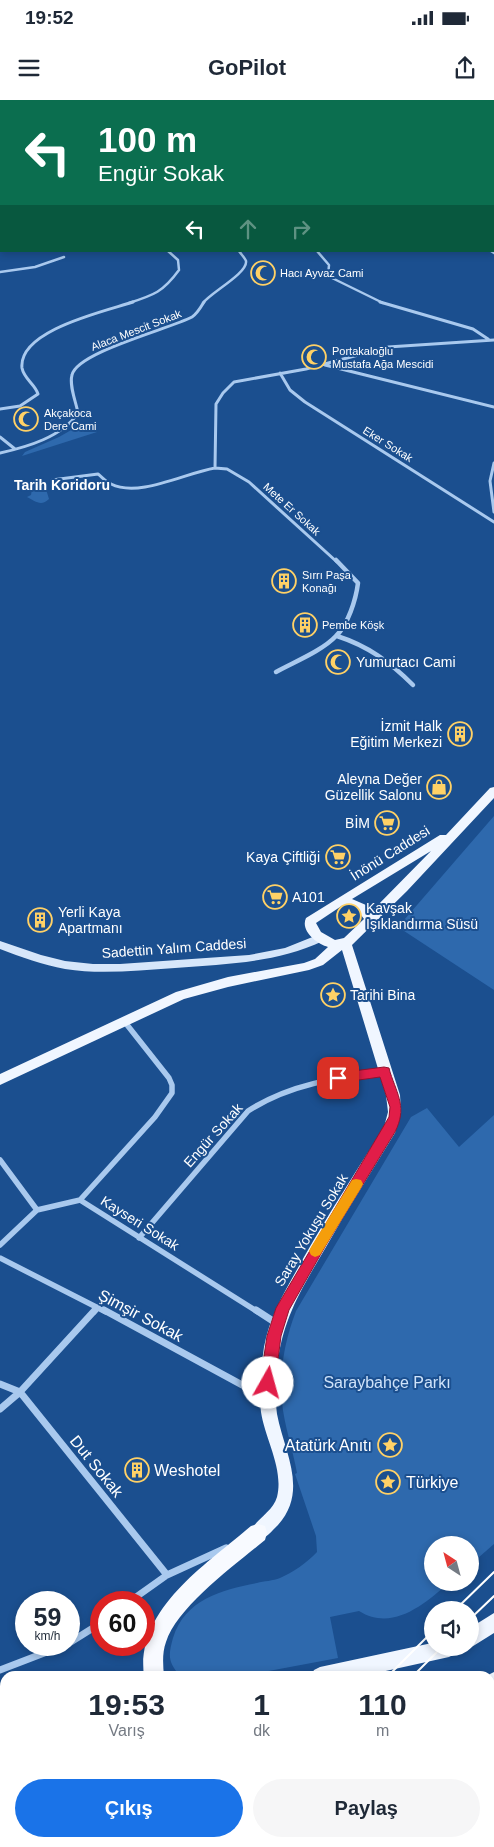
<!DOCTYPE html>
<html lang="tr">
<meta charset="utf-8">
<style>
body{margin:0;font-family:Helvetica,sans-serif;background:#f6f6f7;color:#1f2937;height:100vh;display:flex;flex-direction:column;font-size:19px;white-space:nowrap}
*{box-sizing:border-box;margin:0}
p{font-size:16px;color:#747a83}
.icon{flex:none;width:28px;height:28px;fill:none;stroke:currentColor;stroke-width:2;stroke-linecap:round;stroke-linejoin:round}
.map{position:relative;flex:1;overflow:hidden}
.side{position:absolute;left:0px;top:1571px;width:495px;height:176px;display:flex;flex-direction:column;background:#fff;border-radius:15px 15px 0 0;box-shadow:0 2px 8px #0003}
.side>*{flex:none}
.banner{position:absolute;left:0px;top:0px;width:495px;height:152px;box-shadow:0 2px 8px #0003;background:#0b6e4f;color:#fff;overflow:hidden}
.needle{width:32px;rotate:324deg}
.fabs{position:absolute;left:424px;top:1436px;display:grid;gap:10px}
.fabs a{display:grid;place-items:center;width:55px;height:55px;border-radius:50%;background:#fff;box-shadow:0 2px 8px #0003;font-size:25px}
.speed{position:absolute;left:15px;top:1491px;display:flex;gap:10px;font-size:25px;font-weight:700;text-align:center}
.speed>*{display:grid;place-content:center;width:65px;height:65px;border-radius:50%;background:#fff;box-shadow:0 2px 8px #0003;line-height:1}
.speed small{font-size:12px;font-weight:400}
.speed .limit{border:8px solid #d22;background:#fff;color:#111}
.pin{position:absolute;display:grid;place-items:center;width:42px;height:42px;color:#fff;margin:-21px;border-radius:10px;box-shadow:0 2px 8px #0006}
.me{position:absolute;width:55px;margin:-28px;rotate:7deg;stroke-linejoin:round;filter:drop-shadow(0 0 4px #0008)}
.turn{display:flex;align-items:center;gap:18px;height:105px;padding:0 15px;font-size:22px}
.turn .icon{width:65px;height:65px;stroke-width:2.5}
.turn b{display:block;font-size:35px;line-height:42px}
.lanes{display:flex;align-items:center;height:48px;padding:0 15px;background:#0003;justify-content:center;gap:25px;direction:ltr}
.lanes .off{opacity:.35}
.eta{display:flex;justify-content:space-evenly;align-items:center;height:85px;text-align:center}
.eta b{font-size:30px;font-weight:800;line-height:35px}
.primary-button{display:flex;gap:10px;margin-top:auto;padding:10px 15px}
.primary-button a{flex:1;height:58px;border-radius:30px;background:#1a73e8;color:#fff;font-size:20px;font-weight:800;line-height:58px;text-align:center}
.primary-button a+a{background:#f6f6f7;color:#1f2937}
.status{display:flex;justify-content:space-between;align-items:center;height:35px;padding:0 25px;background:#fff;direction:ltr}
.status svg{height:14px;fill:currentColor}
header{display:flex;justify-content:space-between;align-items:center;height:65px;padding:0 15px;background:#fff;font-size:22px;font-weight:800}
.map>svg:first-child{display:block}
.green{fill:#2e69ad}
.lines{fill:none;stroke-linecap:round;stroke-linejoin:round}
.minor-far4{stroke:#a9c9ee;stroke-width:2.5}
.minor-far3{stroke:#a9c9ee;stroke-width:3}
.minor-far2{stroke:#a9c9ee;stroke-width:4.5}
.minor-far1{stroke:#a9c9ee;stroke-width:5.5}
.minor{stroke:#a9c9ee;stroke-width:7}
.secondary{fill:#d6e6fa;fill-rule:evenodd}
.primary{fill:#f0f6ff;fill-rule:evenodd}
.trunk{fill:#f8faff;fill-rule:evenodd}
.tram{stroke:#fff;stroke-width:2}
.route{fill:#e11d48;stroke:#92132f}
.slow{fill:#f59e0b}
.labels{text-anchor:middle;stroke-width:4;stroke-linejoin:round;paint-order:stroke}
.far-poi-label{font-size:11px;fill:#fff;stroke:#1b4f8f;text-anchor:start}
.far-street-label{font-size:11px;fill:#fff;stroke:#1b4f8f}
.far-quarter-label{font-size:14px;font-weight:bold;fill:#fff;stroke:#1b4f8f}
.poi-label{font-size:14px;fill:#fff;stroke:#1b4f8f;text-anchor:start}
.street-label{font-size:14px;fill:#fff;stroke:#1b4f8f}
.near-street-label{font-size:16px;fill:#fff;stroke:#1b4f8f}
.near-park-label{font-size:16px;fill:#cfe3fa;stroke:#1b4f8f}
.near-poi-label{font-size:16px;fill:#fff;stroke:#1b4f8f;text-anchor:start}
</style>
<div class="status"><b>19:52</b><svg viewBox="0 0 49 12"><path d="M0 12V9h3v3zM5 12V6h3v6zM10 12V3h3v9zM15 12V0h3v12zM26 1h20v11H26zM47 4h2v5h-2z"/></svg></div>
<header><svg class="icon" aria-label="menu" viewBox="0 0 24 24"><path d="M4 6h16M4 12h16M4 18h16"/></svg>GoPilot<svg class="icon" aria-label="share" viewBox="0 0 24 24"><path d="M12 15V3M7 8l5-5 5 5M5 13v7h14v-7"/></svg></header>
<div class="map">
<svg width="494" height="1747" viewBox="0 0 494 1747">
<rect width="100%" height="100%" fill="#1b4f8f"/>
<path class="green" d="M80 325 89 326 97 332 22 356 25 352 59 337Z
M34 378 45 386 49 399C41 407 35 401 27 397L31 395Z
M494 716V890L398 827Z
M427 1008 459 1047 494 1015V1444L470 1465V1445H432V1482L449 1483C424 1504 393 1532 359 1511L330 1517 338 1558 242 1576H180C168 1562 168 1556 173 1538 185 1499 222 1490 257 1483 264 1481 273 1481 280 1478 292 1473 308 1462 317 1452L316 1436 295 1374 297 1373C293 1350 284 1325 282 1302 279 1270 285 1240 296 1211L411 1017Z"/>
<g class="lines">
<path class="minor-far4" d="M247 0 249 1
M366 0 369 1
M455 0 458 1
M0 110 1 112
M0 120 1 118
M317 151 329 165 328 176 383 203
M491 151 494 153
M0 172 35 167 64 157
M129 203C154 195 163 192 179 170L178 160 168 151
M203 203C210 193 248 173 246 161 245 158 241 154 239 151"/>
<path class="minor-far3" d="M380 202 473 229 488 239
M325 265 494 307
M280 273 290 290 305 302 494 422
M0 309 20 306 38 294C35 284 24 279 22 268 18 230 106 211 133 202
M0 337 15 349
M0 353C27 347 62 337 78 313 76 302 69 286 72 275 77 252 169 229 192 217 197 214 201 207 204 202
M494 363 490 381 494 412
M215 368 227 369 249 382 337 462
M52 380 98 374C102 377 106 382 111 384 139 398 185 373 215 368L216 304 223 293 234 282 306 269 388 247 494 240"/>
<path class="minor-far2" d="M337 536C368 546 390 562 413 585
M276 572C294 562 322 551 336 536 348 525 356 499 358 483L336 460"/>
<path class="minor-far1" d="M0 1060 37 1110
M80 1100 155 1017 172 993V985L169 978 124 921
M37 1110 80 1100 258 1212
M139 1138 248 1011C290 984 335 978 384 972
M0 1145 37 1110
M0 1158 106 1212
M94 1212 98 1207"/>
<path class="minor" d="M104 1210 266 1298
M256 1210 276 1223
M0 1284 20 1292 167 1475
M0 1309 20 1292 95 1210
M129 1502 167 1475 226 1448
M69 1543 101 1523
M0 1570 65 1545"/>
<path class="secondary" d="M43 0H49V1H44Z
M320 834 323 835 325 838 323 841C276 863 227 864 175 868 139 870 102 875 65 869 43 865 21 857 0 849V841L41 855 65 861 93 864H120L249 855 285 848Z"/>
<path class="primary" d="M494 687V698L407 791 352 845 400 995 401 1012 395 1033C372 1071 348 1108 326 1147 302 1188 282 1219 277 1268 275 1283 275 1299 277 1314 284 1352 309 1390 278 1425 272 1431 266 1438 258 1441L252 1439 250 1433C255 1419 273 1412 277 1397 284 1369 265 1339 261 1312 258 1290 261 1268 264 1247 270 1214 288 1186 304 1157 329 1113 357 1070 384 1027L388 1012 386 995 342 850 323 865 309 870 228 887 184 899 0 985V974L176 892 228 877 304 863 315 859 328 847C317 844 300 831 306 818L440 735H446L490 688ZM431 751 372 811 366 805 352 799ZM343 805 358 811 364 819 344 838 335 840 321 832 316 823Z
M494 1513V1533L470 1548H469L470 1528Z
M432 1543V1548H458L455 1554 449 1557 363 1576H311L314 1570 320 1567Z
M494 1572V1592L490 1594V1576H486Z
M5 1621V1639L0 1640V1622Z
M347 1742H368L367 1747H345Z"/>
<path class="trunk" d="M258 1424 265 1426 267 1433 265 1440C236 1464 177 1507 166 1542 162 1553 163 1565 164 1576H144C135 1509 207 1464 251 1426Z
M494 1623V1643L490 1644V1624Z
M0 1671H5V1703L0 1704Z
M490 1692H494V1712H490Z
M104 1742H173L172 1747H102Z"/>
<path class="tram" d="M455 1510 494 1472
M470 1519 494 1496
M388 1576 432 1532
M413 1576 441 1548
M226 1747 230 1742
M251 1747 255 1742"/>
</g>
<path class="route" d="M384 967 389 968 390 972C398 996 407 1008 395 1032L326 1145 289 1210 281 1236 275 1283 273 1288 268 1290 262 1288 260 1283 267 1236 276 1208 389 1017 390 1007 380 977 338 983 334 981 332 978 334 975 338 973Z"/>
<path class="slow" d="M356 1079 361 1080 363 1084 361 1088 320 1155 315 1157 311 1155 309 1151 311 1147 352 1080Z"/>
<defs>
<g id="mosque-ring" transform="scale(1.25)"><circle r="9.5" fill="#1b4f8f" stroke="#ffd166" stroke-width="1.5"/><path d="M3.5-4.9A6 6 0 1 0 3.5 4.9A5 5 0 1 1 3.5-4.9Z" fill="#ffd166"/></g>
<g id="building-ring" transform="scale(1.25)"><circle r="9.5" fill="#1b4f8f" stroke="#ffd166" stroke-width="1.5"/><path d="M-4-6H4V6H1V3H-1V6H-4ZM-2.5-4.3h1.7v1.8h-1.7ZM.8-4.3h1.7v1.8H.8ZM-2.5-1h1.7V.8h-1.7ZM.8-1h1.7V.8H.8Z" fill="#ffd166"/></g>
<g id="shop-ring" transform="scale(1.25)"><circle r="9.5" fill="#1b4f8f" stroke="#ffd166" stroke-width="1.5"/><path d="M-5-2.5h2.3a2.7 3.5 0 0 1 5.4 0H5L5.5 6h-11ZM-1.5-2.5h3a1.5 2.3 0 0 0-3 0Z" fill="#ffd166"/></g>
<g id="supermarket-ring" transform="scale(1.25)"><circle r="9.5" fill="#1b4f8f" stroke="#ffd166" stroke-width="1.5"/><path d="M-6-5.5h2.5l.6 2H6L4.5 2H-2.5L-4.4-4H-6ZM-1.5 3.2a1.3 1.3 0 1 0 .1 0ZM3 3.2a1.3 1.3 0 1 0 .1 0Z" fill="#ffd166"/></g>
<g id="sight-ring" transform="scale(1.25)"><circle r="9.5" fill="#1b4f8f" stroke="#ffd166" stroke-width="1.5"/><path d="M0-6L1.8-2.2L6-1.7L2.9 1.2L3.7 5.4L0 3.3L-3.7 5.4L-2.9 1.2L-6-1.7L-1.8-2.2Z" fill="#ffd166"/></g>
</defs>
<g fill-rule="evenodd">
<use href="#mosque-ring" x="263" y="173"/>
<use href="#mosque-ring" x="314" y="257"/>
<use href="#mosque-ring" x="26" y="319"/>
<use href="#building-ring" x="284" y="481"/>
<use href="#building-ring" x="305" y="525"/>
<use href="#mosque-ring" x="338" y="562"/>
<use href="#building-ring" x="460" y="634"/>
<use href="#shop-ring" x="439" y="687"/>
<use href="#supermarket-ring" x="387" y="723"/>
<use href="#supermarket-ring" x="338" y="757"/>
<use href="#supermarket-ring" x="275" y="797"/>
<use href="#sight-ring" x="349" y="816"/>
<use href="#building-ring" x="40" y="820"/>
<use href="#sight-ring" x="333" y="895"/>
<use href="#sight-ring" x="390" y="1345"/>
<use href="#building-ring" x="137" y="1370"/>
<use href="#sight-ring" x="388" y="1382"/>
</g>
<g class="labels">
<g class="far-poi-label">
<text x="280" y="177">Hacı Ayvaz Cami</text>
<text x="332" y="255">Portakaloğlu<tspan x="332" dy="13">Mustafa Ağa Mescidi</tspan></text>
<text x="44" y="317">Akçakoca<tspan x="44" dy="13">Dere Cami</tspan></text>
<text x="302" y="479">Sırrı Paşa<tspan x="302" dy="13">Konağı</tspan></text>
<text x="322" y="529">Pembe Köşk</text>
</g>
<g class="far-street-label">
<text transform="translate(136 230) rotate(-21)" y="4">Alaca Mescit Sokak</text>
<text transform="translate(388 344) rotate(32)" y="4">Eker Sokak</text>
<text transform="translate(292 409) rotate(42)" y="4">Mete Er Sokak</text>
</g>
<g class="far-quarter-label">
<text x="62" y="390">Tarih Koridoru</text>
</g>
<g class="poi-label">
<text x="356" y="567">Yumurtacı Cami</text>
<text x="442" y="631" text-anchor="end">İzmit Halk<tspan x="442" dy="16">Eğitim Merkezi</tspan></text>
<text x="422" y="684" text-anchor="end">Aleyna Değer<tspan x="422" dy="16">Güzellik Salonu</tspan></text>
<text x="370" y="728" text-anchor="end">BİM</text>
<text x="320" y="762" text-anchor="end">Kaya Çiftliği</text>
<text x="292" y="802">A101</text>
<text x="366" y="813">Kavşak<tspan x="366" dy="16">Işıklandırma Süsü</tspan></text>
<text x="58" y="817">Yerli Kaya<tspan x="58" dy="16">Apartmanı</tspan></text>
<text x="350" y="900">Tarihi Bina</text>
</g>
<g class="street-label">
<text transform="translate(390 753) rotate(-32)" y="5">İnönü Caddesi</text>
<text transform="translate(174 848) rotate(-4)" y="5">Sadettin Yalım Caddesi</text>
<text transform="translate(213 1035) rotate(-48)" y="5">Engür Sokak</text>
<text transform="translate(140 1123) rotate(32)" y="5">Kayseri Sokak</text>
<text transform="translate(311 1130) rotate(-59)" y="5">Saray Yokuşu Sokak</text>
</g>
<g class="near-street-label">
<text transform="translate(141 1215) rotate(28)" y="6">Şimşir Sokak</text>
<text transform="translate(97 1366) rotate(51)" y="6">Dut Sokak</text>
</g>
<g class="near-park-label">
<text x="387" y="1288">Saraybahçe Parkı</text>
</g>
<g class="near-poi-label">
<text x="372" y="1351" text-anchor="end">Atatürk Anıtı</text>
<text x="154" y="1376">Weshotel</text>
<text x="406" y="1388">Türkiye</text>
</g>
</g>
</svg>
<div class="fabs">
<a><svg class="needle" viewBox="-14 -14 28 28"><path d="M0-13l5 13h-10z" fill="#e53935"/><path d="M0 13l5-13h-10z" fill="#747a83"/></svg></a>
<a><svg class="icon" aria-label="sound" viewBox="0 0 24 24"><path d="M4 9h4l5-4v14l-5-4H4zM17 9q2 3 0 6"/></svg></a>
</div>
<div class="speed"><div>59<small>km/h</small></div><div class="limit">60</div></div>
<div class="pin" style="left:338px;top:978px;background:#d93025"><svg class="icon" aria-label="arrive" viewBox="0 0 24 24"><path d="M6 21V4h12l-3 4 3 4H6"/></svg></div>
<svg class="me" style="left:268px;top:1283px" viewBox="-20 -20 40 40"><circle r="19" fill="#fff"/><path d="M0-13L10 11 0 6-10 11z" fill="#e11d48"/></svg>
<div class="banner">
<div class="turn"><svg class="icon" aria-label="left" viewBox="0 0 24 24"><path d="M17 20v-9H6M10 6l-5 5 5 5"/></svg><div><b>100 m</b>Engür Sokak</div></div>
<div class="lanes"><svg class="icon" aria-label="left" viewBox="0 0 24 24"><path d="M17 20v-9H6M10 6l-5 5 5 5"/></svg><svg class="icon off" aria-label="ahead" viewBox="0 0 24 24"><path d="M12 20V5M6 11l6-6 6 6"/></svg><svg class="icon off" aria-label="right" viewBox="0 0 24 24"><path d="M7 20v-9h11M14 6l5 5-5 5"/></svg></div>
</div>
<section class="side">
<div class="eta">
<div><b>19:53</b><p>Varış</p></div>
<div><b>1</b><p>dk</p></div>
<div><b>110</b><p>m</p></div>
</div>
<div class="primary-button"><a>Çıkış</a><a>Paylaş</a></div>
</section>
</div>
